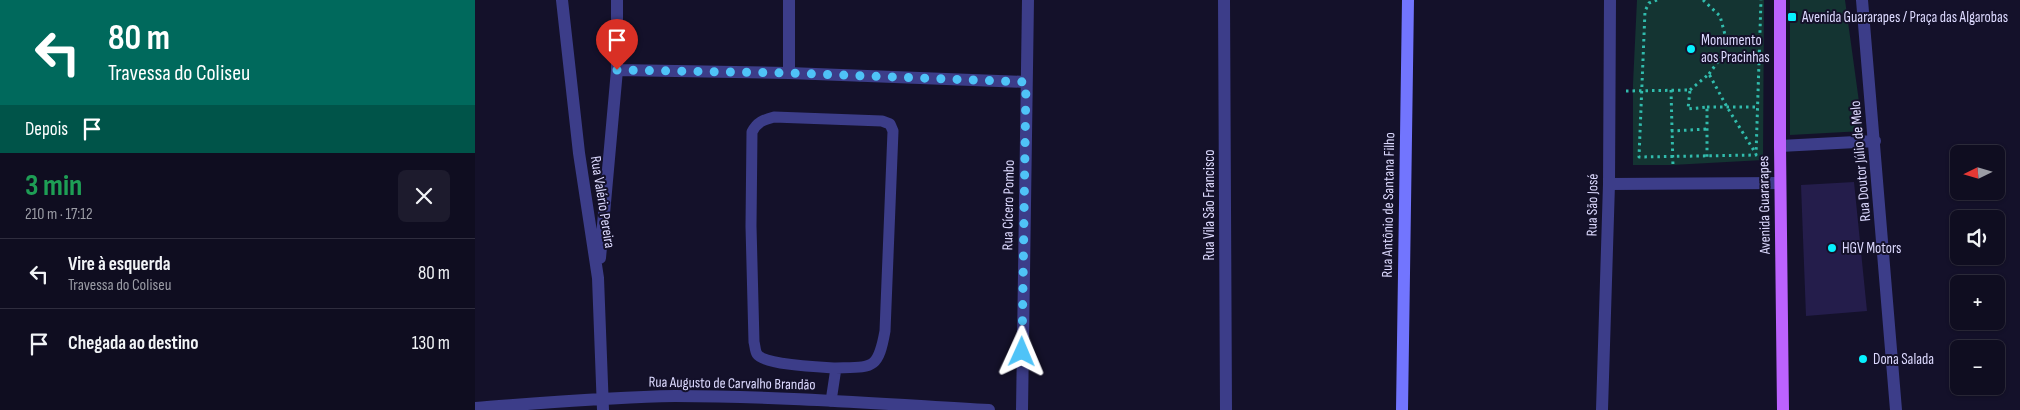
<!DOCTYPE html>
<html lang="pt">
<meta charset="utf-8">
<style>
body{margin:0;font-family:"Sofia Sans Condensed",sans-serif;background:#1d1b2d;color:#f1f3f6;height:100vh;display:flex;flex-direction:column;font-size:19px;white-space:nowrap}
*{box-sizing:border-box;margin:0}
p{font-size:16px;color:#9b9ca5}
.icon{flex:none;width:28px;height:28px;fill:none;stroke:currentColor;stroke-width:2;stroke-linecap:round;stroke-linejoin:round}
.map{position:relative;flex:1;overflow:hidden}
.side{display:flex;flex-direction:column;background:#0f0d20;width:475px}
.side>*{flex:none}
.banner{background:#00695c;color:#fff;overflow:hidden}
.needle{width:32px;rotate:265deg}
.buttons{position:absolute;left:1475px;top:145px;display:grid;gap:10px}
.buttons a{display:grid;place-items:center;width:55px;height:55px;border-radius:8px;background:#0f0d20;box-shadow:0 1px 4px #0004,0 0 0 1px #2f2d3e;font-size:25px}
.pin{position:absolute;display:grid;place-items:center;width:42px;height:42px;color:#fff;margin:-51px -21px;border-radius:50% 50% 50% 0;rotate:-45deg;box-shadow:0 0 5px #0007}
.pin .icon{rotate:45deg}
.me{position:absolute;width:55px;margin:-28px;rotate:1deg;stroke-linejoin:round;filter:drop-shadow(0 0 4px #0008)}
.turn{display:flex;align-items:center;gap:18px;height:105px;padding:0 25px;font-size:22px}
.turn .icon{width:65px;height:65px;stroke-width:2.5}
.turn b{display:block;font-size:35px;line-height:42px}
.then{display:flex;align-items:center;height:48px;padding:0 25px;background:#0003;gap:10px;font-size:19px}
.round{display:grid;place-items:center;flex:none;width:52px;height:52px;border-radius:8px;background:#1d1b2d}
.headline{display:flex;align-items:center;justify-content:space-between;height:85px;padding:0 25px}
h1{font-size:30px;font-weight:700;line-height:38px;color:#1e9e55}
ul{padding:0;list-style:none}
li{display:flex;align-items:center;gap:15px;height:70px;padding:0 25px;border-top:1px solid #2f2d3e}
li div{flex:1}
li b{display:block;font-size:19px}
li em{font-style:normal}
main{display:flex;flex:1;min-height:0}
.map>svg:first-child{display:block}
.green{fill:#143432}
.building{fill:#241d4b}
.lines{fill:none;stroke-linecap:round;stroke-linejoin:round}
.path{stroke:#31bcad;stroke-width:3;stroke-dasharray:2.5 4;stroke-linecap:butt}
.lane{stroke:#3c3d89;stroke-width:11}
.street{stroke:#3c3d89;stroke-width:12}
.secondary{stroke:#7275fe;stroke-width:12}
.primary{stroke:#bc62fe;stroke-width:12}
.route{stroke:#4fc3f7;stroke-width:9;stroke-dasharray:0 16.2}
.poi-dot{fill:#07f1fe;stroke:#14112a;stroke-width:2}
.labels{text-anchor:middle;stroke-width:4;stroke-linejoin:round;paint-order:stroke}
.poi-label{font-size:15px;fill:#dddaff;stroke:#14112a;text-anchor:start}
.street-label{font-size:15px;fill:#dddaff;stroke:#14112a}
</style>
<main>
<section class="side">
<div class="banner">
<div class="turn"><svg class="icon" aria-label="left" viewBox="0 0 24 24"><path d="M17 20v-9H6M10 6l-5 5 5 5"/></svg><div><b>80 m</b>Travessa do Coliseu</div></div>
<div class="then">Depois<svg class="icon" aria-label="arrive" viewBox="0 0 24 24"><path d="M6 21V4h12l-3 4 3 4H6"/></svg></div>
</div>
<div class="headline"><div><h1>3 min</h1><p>210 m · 17:12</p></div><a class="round"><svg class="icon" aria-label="close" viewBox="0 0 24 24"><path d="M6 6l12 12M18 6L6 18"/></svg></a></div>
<ul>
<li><svg class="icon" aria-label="left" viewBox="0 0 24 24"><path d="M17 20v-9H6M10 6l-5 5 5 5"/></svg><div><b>Vire à esquerda</b><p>Travessa do Coliseu</p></div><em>80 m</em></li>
<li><svg class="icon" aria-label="arrive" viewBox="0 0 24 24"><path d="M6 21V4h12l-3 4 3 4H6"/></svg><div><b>Chegada ao destino</b></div><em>130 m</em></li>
</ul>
</section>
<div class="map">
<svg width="1545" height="410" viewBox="0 0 1545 410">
<rect width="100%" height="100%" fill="#14112a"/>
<path class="green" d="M1162 0H1289L1288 160 1197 165H1158V84Z
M1315 0H1370L1388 131 1315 135Z"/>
<path class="building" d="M1379 182 1392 311 1331 316 1326 185Z"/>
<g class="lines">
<path class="path" d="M1182 0 1174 3 1170 11 1164 157 1281 155 1286 0
M1228 0 1245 16 1252 42
M1234 74 1250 52 1252 42H1285
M1196 90 1198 167
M1215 90 1234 74 1252 107 1281 154
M1151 91 1215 90 1213 109 1232 107V157
M1232 107H1284
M1196 131 1232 129"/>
<path class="lane" d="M356 401 361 368C398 367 403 370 410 331L418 131 415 124 407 121 299 117C288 120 282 122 277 132L276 226 279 342C280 345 280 351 282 354 289 365 346 367 361 368"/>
<path class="street" d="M87 0 104 153 123 278 128 410
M749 0 751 410
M1387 0 1421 410
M142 70 314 73 551 82
M314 73V0
M1305 146 1400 141
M1134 184 1305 183
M125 258 142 70V0
M0 408C67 403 133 397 200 396 305 396 409 404 514 410
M547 410 553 0
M1127 410 1134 184 1135 0"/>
<path class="secondary" d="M927 410 933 0"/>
<path class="primary" d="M1305 0V146L1308 410"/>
</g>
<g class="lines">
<path class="route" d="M142 70 314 73 551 82 547 352"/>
</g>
<g class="poi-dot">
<rect x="1312" y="12" width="10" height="10" rx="2.5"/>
<circle cx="1216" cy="49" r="5"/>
<circle cx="1357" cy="248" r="5"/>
<circle cx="1388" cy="359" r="5"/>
</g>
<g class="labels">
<g class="poi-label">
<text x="1327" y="22">Avenida Guararapes / Praça das Algarobas</text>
<text x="1226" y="45">Monumento<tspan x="1226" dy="17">aos Pracinhas</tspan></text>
<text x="1367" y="253">HGV Motors</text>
<text x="1398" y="364">Dona Salada</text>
</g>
<g class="street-label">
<text transform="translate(1385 161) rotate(-95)" y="5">Rua Doutor Júlio de Melo</text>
<text transform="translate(128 202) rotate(81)" y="5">Rua Valério Pereira</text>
<text transform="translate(533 205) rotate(-89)" y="5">Rua Cícero Pombo</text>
<text transform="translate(734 205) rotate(-90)" y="5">Rua Vila São Francisco</text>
<text transform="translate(913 205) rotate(-89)" y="5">Rua Antônio de Santana Filho</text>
<text transform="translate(1117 205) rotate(-89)" y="5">Rua São José</text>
<text transform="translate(1289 205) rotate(-91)" y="5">Avenida Guararapes</text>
<text transform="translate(257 383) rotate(1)" y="5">Rua Augusto de Carvalho Brandão</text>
</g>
</g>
</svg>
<div class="buttons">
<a><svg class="needle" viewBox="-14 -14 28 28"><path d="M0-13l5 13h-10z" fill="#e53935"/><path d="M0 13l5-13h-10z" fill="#9b9ca5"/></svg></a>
<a><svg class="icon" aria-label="sound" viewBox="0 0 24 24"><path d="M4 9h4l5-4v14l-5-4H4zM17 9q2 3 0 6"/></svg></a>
<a>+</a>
<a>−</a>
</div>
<div class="pin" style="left:142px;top:70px;background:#d93025"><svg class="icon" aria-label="arrive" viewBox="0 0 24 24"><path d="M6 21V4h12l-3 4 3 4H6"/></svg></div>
<svg class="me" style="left:547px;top:352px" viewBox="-20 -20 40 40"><path d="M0-17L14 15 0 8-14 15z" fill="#4fc3f7" stroke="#fff" stroke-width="4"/></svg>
</div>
</main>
